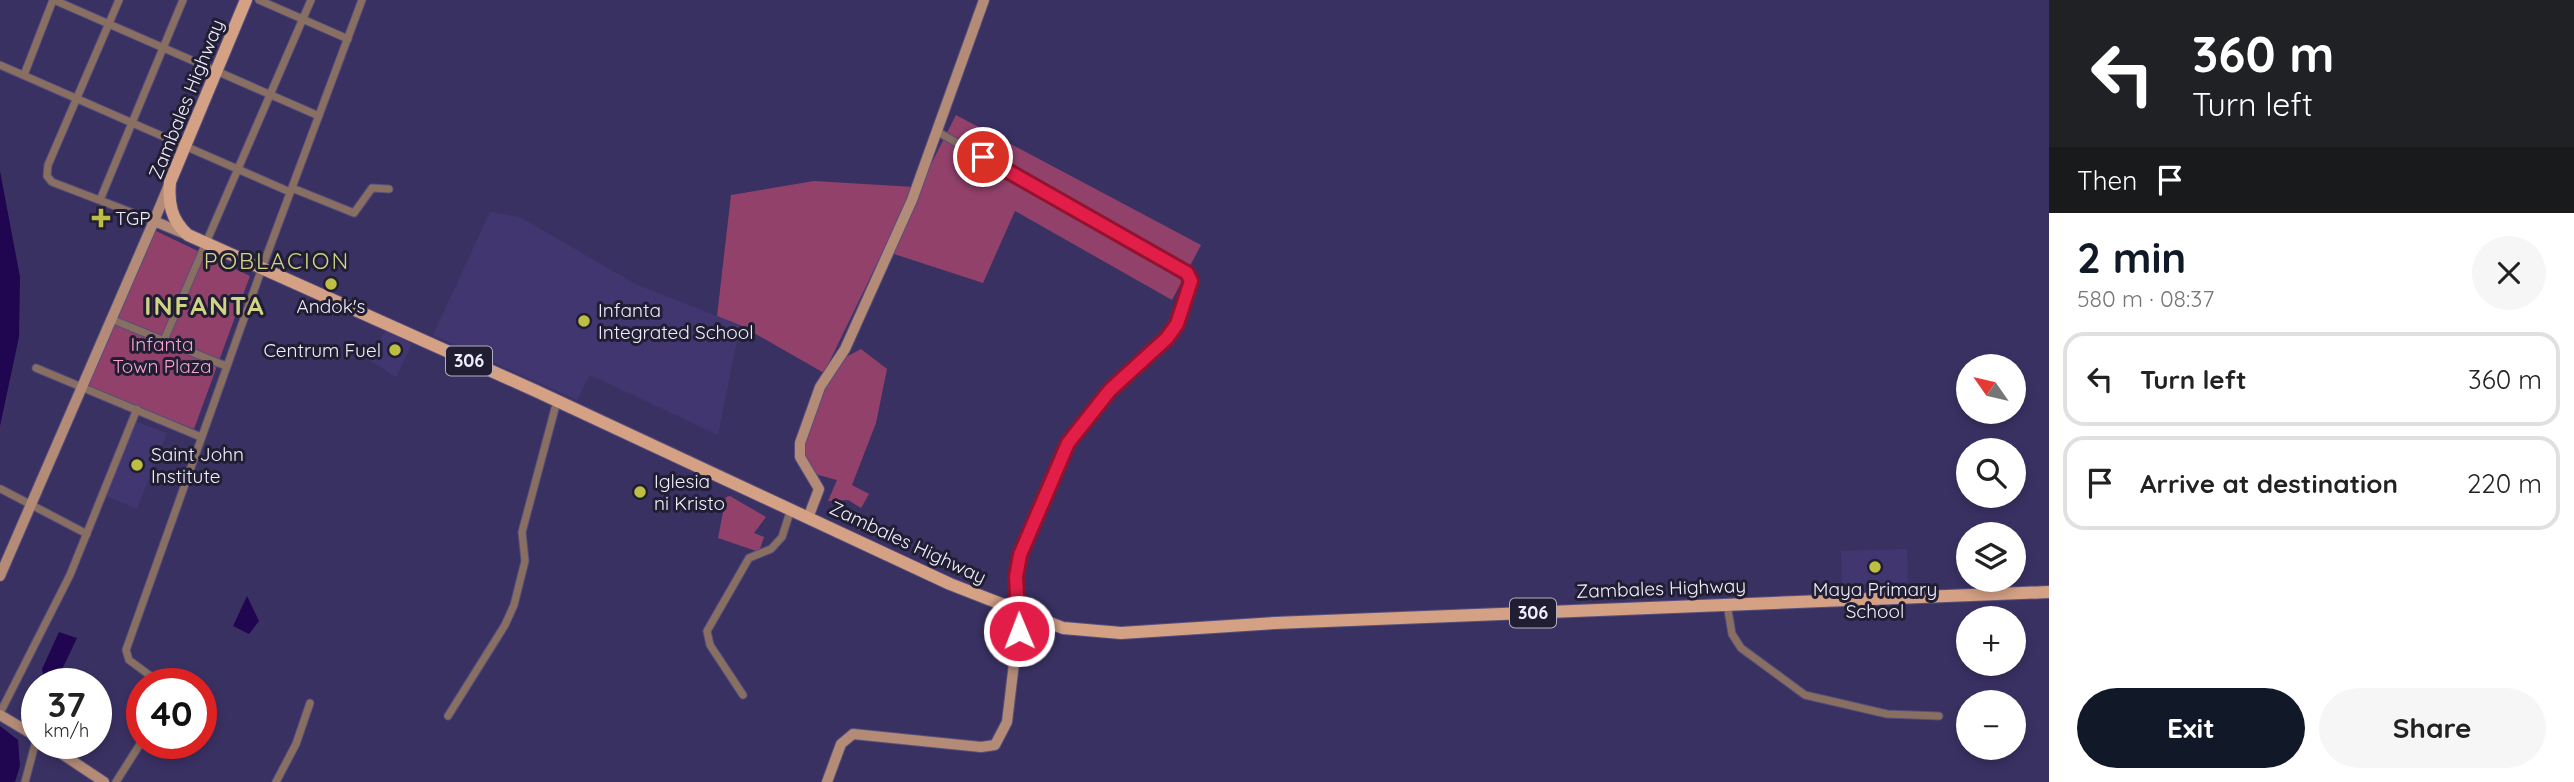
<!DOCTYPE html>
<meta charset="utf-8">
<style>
body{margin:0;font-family:Quicksand,sans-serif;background:#f6f6f6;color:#222;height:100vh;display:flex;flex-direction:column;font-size:26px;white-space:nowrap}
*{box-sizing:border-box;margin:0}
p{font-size:23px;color:#767676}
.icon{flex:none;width:38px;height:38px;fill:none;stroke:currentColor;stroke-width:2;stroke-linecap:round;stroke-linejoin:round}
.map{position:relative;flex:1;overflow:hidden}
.drawer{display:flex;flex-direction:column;background:#fff;width:525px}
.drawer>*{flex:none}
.top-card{background:#202124;color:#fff;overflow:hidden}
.needle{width:46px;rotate:304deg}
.fabs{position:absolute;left:1956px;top:354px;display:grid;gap:14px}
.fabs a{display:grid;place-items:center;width:70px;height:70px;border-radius:50%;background:#fff;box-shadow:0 4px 10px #0003;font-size:35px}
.speed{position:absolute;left:21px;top:668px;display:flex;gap:14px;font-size:35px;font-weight:700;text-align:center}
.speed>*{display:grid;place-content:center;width:91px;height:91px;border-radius:50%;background:#fff;box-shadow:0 4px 10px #0003;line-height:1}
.speed small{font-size:18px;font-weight:400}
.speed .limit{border:10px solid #d22;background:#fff;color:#111}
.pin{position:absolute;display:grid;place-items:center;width:60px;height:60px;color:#fff;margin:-30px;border:4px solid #fff;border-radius:50%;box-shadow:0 2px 7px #0007}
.me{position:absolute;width:77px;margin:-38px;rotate:359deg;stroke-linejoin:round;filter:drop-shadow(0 0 5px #0008)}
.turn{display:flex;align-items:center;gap:24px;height:147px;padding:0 28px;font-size:32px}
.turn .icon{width:91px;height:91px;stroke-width:2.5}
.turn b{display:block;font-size:49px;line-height:60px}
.then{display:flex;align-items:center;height:66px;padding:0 28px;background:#0003;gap:14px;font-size:26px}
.round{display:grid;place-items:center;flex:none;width:74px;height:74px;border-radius:37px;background:#f6f6f6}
.overview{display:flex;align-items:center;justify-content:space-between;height:119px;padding:0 28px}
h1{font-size:42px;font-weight:700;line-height:52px;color:#111827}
.action{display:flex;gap:14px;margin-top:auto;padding:14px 28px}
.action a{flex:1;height:80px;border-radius:42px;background:#111827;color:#fff;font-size:28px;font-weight:700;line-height:80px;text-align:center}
.action a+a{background:#f6f6f6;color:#222}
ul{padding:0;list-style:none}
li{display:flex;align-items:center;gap:21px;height:94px;margin:0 14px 10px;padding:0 14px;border:4px solid #e0e0e0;border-radius:21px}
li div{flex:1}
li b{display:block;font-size:26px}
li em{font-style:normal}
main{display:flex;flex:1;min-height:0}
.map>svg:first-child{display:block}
.built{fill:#413670}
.green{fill:#92416b}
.water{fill:#200550}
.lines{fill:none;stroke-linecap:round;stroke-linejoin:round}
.street-casing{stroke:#574f7b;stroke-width:9}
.secondary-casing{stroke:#574f7b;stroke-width:12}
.primary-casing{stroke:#574f7b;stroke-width:14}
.street{stroke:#886f61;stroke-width:7}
.secondary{stroke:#b38b76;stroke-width:10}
.primary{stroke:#d4a185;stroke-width:12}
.route-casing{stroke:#92132f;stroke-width:18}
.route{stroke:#e11d48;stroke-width:12}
.poi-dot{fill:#bebf42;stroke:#211e34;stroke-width:2.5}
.labels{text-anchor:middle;stroke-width:6;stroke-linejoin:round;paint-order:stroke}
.shield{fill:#211e34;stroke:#b1b0bf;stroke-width:2}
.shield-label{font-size:18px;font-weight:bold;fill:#efeefa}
.street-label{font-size:19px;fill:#efeefa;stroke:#211e34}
.poi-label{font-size:19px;fill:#efeefa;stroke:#211e34;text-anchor:start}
.park-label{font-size:19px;fill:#f7a5cc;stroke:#211e34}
.quarter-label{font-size:23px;letter-spacing:2px;fill:#d1d385;stroke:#211e34}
.district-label{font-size:26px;font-weight:bold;letter-spacing:2px;fill:#d1d385;stroke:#211e34}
</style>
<main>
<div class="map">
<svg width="2049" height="782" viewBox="0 0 2049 782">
<rect width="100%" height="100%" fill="#3a3163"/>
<path class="built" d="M490 212 520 217 635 284 740 325 718 435 590 375 577 400 433 335Z
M386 330 412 344 396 377 368 359Z
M137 422 167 433 137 509 106 496Z
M1907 549 1908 582 1842 585 1841 551Z"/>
<path class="green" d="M956 115 1201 245 1172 300 1015 211 983 283 894 254 930 166Z
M814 181 914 187 824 373 740 325 717 316 731 195Z
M154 230 250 276 194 429 87 388Z
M861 349 887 369 876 423 852 485 869 494 861 508 848 500 828 501 837 480 811 473 804 455 805 444 826 387 846 357Z
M730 496 766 517 754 533 764 537 759 552 718 538 726 497Z"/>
<path class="water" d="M0 171 20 277 19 337 0 426Z
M247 596 259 621 249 634 233 626Z
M59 632 77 638 55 684H45L42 669Z
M0 726 18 740 20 766 15 782H0Z"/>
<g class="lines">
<g class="street-casing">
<path id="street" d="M54 0 319 116
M119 0 48 165 47 176 52 182 154 221
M259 0 348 39
M0 65 290 192
M24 75 53 0
M938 132 1190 277 1172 331 1110 390 1068 443 1020 555 1016 577 1020 611
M292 188 354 213 372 188 389 189
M100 200 183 0
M111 319 226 366
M164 340 311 0
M36 368 201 437
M1 489 87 534
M1727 604 1732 634 1741 648 1805 695 1887 714 1939 716
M152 684V677L129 660 126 650 262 268 362 0
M743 695 710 645 707 631 749 558 771 549 782 537 791 509
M0 713 70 575 137 409
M448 716 505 625 514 605 525 561 522 532 557 401
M25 782 37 737
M116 782 142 741
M276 782 296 744 310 703"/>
</g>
<g class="secondary-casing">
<path id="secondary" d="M154 221 169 185
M808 518 819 489 800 457V443L820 387 845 349 912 200 984 0
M0 576 154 221 185 234
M0 715 37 737
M47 744 104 782
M827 782 841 744 853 734 981 747 995 745 1007 722 1020 613"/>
</g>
<g class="primary-casing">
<path id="primary" d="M246 0 170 182C168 203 171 220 188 235L536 391 950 584 1063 628 1121 633 1275 623 2049 592"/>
</g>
<use href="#street" class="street"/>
<use href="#secondary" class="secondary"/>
<use href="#primary" class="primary"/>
</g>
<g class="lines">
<g class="route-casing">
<path id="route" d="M983 157 1187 273 1191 281 1177 324 1167 338 1110 390 1068 443 1020 555 1016 577 1019 631"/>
</g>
<use href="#route" class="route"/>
</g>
<g class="poi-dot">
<path d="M97.5 207.5h7v7h7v7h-7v7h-7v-7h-7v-7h7z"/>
<circle cx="331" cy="284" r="7"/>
<circle cx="584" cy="321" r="7"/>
<circle cx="395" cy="350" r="7"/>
<circle cx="137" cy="465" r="7"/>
<circle cx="640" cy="492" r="7"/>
<circle cx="1875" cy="567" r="7"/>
</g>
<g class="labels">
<g class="shield">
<rect x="446" y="346.5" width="46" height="29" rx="5"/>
<rect x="1510" y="598.5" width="46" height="29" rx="5"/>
</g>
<g class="shield-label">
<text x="469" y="367">306</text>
<text x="1533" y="619">306</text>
</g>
<g class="street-label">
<text transform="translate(186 99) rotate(-68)" y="7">Zambales Highway</text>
<text transform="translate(908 542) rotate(25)" y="7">Zambales Highway</text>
<text transform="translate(1661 588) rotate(-2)" y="7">Zambales Highway</text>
</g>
<g class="poi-label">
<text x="115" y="225">TGP</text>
<text x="331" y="313" text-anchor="middle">Andok's</text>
<text x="598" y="317">Infanta<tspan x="598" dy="22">Integrated School</tspan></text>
<text x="381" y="357" text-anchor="end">Centrum Fuel</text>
<text x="151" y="461">Saint John<tspan x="151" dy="22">Institute</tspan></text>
<text x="654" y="488">Iglesia<tspan x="654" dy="22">ni Kristo</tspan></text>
<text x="1875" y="596" text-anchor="middle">Maya Primary<tspan x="1875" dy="22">School</tspan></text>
</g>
<g class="park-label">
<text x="162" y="351">Infanta<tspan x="162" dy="22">Town Plaza</tspan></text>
</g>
<g class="quarter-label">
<text x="277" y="269">POBLACION</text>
</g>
<g class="district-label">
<text x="205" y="315">INFANTA</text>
</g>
</g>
</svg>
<div class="fabs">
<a><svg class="needle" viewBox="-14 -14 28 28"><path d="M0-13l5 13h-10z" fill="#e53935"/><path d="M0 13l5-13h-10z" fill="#767676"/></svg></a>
<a><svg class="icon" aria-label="search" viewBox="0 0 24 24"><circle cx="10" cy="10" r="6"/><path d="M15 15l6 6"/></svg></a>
<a><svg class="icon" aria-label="layers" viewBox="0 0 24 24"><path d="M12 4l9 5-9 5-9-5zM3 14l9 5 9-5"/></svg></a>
<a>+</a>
<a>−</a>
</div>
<div class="speed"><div>37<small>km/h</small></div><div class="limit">40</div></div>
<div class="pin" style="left:983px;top:157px;background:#d93025"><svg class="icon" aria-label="arrive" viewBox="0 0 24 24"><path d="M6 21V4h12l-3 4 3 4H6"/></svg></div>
<svg class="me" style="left:1019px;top:631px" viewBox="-20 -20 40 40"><circle r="17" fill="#e11d48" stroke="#fff" stroke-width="3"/><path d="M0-11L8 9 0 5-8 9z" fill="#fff"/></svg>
</div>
<section class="drawer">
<div class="top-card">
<div class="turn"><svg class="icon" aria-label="left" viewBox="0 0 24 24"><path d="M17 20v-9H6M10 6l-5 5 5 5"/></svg><div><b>360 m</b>Turn left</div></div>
<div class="then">Then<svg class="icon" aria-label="arrive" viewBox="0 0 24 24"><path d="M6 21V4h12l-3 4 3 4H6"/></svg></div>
</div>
<div class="overview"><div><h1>2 min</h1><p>580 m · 08:37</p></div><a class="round"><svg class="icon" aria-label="close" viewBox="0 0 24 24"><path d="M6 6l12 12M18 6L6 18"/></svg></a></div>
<ul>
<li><svg class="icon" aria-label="left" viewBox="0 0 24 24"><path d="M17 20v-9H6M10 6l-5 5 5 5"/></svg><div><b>Turn left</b></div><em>360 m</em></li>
<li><svg class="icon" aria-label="arrive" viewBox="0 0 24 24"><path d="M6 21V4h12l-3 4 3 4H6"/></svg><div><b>Arrive at destination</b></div><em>220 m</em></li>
</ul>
<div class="action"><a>Exit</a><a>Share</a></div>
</section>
</main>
